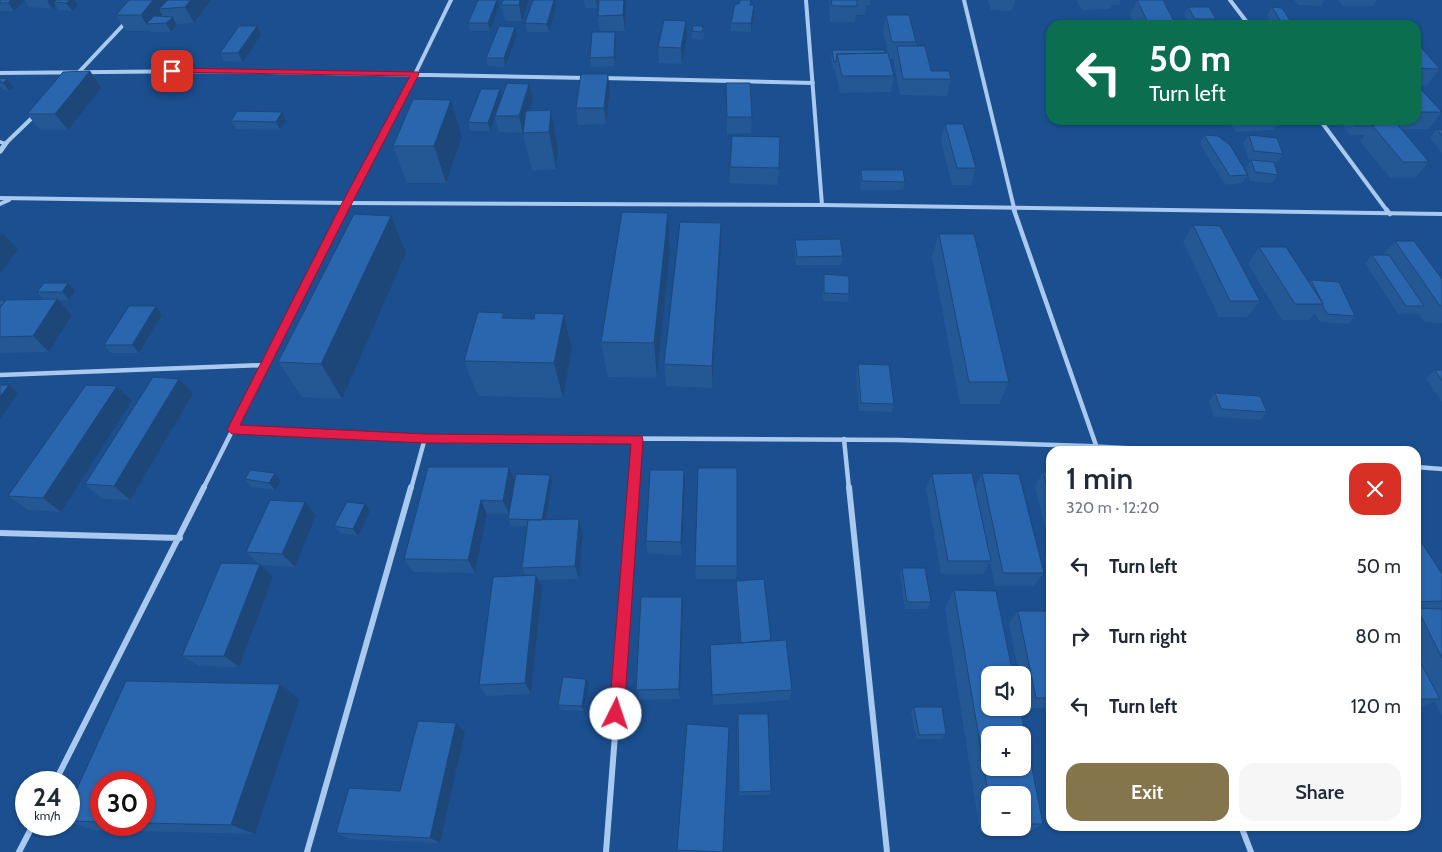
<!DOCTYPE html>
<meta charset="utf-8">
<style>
body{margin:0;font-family:Cabin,sans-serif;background:#f6f6f7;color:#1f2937;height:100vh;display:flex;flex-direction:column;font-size:19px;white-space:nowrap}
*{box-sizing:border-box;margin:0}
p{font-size:16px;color:#747a83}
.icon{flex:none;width:28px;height:28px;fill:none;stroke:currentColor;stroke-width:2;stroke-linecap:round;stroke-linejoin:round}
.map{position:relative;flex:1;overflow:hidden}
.sheet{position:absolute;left:1046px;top:446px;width:375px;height:385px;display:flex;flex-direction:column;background:#fff;border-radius:15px;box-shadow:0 1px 4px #0004}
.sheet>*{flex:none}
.banner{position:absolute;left:1046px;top:20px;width:375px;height:105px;border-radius:15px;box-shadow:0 1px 4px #0004;background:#0b6e4f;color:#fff;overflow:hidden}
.fabs{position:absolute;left:981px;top:666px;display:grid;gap:10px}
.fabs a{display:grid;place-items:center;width:50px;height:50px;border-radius:10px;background:#fff;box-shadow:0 1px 4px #0004;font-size:25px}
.speed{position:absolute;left:15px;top:771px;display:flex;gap:10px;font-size:25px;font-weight:700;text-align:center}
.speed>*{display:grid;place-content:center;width:65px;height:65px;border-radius:50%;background:#fff;box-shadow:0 1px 4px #0004;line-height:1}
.speed small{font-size:12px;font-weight:400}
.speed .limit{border:8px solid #d22;background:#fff;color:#111}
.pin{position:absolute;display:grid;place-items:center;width:42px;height:42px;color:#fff;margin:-21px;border-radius:10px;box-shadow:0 2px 8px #0006}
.me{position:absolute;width:55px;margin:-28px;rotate:4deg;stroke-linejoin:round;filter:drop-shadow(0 0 4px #0008)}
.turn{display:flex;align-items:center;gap:18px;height:105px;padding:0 20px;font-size:22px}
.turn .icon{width:65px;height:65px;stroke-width:2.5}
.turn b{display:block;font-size:35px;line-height:42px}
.round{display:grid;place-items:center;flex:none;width:52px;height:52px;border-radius:15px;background:#f6f6f7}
.headline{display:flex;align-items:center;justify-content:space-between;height:85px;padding:0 20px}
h1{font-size:30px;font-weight:600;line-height:38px}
.button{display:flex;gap:10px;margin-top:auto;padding:10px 20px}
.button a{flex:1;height:58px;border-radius:15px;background:#84754c;color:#fff;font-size:20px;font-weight:600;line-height:58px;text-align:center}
.button a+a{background:#f6f6f7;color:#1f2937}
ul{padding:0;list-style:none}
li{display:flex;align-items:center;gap:15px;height:70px;padding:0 20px}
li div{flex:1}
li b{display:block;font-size:19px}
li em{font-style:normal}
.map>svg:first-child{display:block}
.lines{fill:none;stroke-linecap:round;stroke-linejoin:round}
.minor-far2{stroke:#a9c9ee;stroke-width:4}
.minor-far1{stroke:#a9c9ee;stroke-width:4.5}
.minor{stroke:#a9c9ee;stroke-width:6}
.tertiary{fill:#a9c9ee;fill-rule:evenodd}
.wall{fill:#245895;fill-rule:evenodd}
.shaded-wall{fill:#1d4779}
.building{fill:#2a66ad;stroke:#1d4779;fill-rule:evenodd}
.route{fill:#e11d48;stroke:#92132f}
</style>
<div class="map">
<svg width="1442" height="852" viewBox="0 0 1442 852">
<rect width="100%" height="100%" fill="#1b4f8f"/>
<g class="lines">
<path class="minor-far2" d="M806 0 822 205
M964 0 1015 212
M1230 0 1249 25
M0 73 209 71 587 78
M78 73 126 22
M603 78 813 83
M1320 120 1388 212
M6 143 35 115
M0 204 9 200
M343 212 415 74 451 0"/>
<path class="minor-far1" d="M1014 210 1098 451
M1387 210 1390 214
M0 375 265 365
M232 429 404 437 899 440 1087 446 1181 451
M844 439 849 489
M1416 467 1442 469
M203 489 343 210
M411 489 425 438
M634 489 638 439"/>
<path class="minor" d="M849 487 887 852
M0 533 180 538
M55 782 204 487
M1241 826 1251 852
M19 852 33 825
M307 852 411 487
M606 852 634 487"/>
<path class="tertiary" d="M0 140 9 143 2 153 0 154V147L2 144H0Z
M0 196 347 201 822 203 1442 212V216L822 207 347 205 0 200Z"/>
</g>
<path class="wall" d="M0 0H75L78 6 72 11 59 10 56 6 52 9 29 7 25 0 14 11H0Z
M129 0H211L194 23 177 24V25L171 32H151L150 31H126L116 15Z
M529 0 522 21H505L501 5Z
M584 0H599L597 8H585Z
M599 0H626L625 31 600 32 598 16Z
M751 0V5H754V13L751 32 731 31V23L739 4Z
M829 0H870V5H866L865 15H856L855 22H830Z
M988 0H1015L1012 11 991 10Z
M1076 0H1121L1119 5H1112L1110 9 1082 10Z
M1137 0H1163L1176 25H1135L1130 15Z
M1294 0H1324L1321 6 1298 5Z
M1338 0H1377L1374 6H1343Z
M556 6 549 32H527L525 23Z
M499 7 490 31H470L468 23Z
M1188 7 1216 19 1213 25H1185V24H1189L1184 15Z
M1272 7 1293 25H1273L1267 15Z
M886 15 916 42V46L931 71 951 79 947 96 900 95 894 62V59H889L883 31Z
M686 21 687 37 682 64 659 63 658 47Z
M703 26 704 35 703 40 692 39V31Z
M615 32 616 40 615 66 591 67 590 58Z
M261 35 243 62 224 61 220 53Z
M517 35 505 67 488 66 486 58Z
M1416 42 1440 69 1427 85H1417L1442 112 1429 129H1401L1429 162 1415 178H1390L1360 141 1365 135H1350L1339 120H1369L1373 125 1396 124 1393 120H1416Z
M832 50 885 53 894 76 891 92 840 93 835 70H833L831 58Z
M90 71 101 88 68 130H40L27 114Z
M0 79H7L14 88 9 91 3 89 0 86Z
M726 83 752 117 751 133 727 134Z
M610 90 606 124 578 125 576 108Z
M502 96 533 100 529 111 551 110 558 147 556 169 532 171 523 133 524 130 523 133 499 132 495 117 490 131H470L468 122Z
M282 112 286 120 280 130 236 129 231 121Z
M1228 120H1278L1279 121 1274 130 1236 132Z
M945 124 976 168 971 185H952L941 140Z
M1437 129 1442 130V153L1430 138Z
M1204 135 1248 174 1246 168 1251 160 1258 161 1249 160 1243 143 1249 135 1283 154 1277 163 1274 162 1278 175 1272 183 1250 181 1248 175 1242 183 1225 185 1200 144Z
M462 137 446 183H407L393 146Z
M730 167 779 168 778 185 729 183Z
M861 170 905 182 903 190H861L860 178Z
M668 213 670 250 657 378 608 377 601 342Z
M1193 225 1260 301 1247 317H1219L1183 242Z
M939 234 1009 382 999 404H960L932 257Z
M795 240 843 256 841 265H796L794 248Z
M1395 241 1442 279V323L1424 322 1418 313 1416 314H1398L1365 263 1372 255H1382Z
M721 246 712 388 666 386 664 364Z
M1259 247 1309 283 1311 280 1355 316 1348 324 1320 322 1315 313 1309 320H1282L1248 264Z
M406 253 342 399 302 397 278 362Z
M824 274 849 294 848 302 823 301V283Z
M68 283 75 291 69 300H58L72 315 49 352 0 353V300L5 301 44 300 37 292Z
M564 314 572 350 563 398 478 396 464 361 505 318 534 319Z
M162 315 139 353H111L104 345Z
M858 364 894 404 892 412 859 411 856 372Z
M1435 370H1442V402L1426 378Z
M117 386 132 401 61 512 28 510 8 496Z
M1215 393 1267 412 1260 420 1214 417 1209 401Z
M193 394 130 500 102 499 85 484Z
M509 467 515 481 552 482 546 520 579 519 583 533 579 579 538 580 542 588 531 694 486 696 479 685 526 576 522 568 527 526H511L508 519 509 514H487L475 573 413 572 404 559Z
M1043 472H1051V551L1035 486Z
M982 473 1044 573 1034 586H995L990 562 983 574H941L926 488 932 474 975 487Z
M245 479 281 481 275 490 251 487Z
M685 484 682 555 648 554 646 541Z
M365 504 370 511 358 536 340 533 334 526Z
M316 515 295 567 261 565 273 577 239 667 199 666 182 656 259 564 246 552Z
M1416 534 1442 574V716L1435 701 1416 709Z
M695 566H737L736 579H696Z
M902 568 931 602 927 609H905L900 574Z
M736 581 771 641 792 690 789 700 713 705 710 645 740 643 736 587Z
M954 590 1043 824 1028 833 980 832 945 608ZM990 795H1022V828H990Z
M683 609 680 699 639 700 636 690Z
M1018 611H1051V708H1026L1022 691V675H1019L1009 623Z
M126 681 280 684 300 699 255 834 94 830 69 822V806ZM101 782H144V825H101Z
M589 684 584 711 561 710 558 705Z
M914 707 946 734 942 739H916L911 712Z
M737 719 771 791 770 795H738Z
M465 732 440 843 349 839 336 833 400 791Z
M677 850 723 852H677Z"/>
<path class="shaded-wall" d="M11 0H25L14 11 8 3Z
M47 0H64L54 2 56 6 52 9Z
M70 0H75L78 6 72 11 66 3Z
M153 0H169L159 9 162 15 156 23 146 24 141 15Z
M191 0H211L194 23 185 7Z
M497 0 499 7 490 31 488 23Z
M520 0H529L522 21 519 5Z
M554 0H555L556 6 549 32 547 24Z
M596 0H599L597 8Z
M624 0H626L625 31 623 15Z
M754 5V13L751 32V23Z
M173 17 177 25 171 32 166 23Z
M686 21 687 37 682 64 681 48Z
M257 26 261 35 243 62 238 53Z
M515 27 517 35 505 67 504 58Z
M615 32 616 40 615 66 614 57Z
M90 71 101 88 68 130 55 114Z
M608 74 610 90 606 124 604 108Z
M7 79 14 88 9 91 3 83Z
M529 84 533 100 523 133 519 116Z
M500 89 502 98 495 116V117L490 131 488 123Z
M451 100 462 137 446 183 434 146Z
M551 110 558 147 556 169 549 132Z
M282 112 286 120 280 130 276 122Z
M668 213 670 250 657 378 654 343Z
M391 216 406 253 342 399 321 364Z
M721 223V246L712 388V366Z
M2 233 18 249 0 274V236Z
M68 283 75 291 69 300 62 292Z
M57 299 72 315 49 352 33 336Z
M156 306 162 315 139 353 132 345Z
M564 314 572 350 563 398 554 363Z
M179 379 193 394 130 500 114 486Z
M9 385 18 393 0 419V397Z
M117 386 132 401 61 512 43 498Z
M509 467 515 482 509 514 503 501Z
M684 470 685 484 682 555 681 542Z
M275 473 281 481 275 490 269 483Z
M550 475 552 482 545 527 542 520Z
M481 500 487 514 475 573 468 560Z
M305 502 316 515 295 567 282 554Z
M365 504 370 511 358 536 353 529Z
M579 519 583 533 579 579 575 566Z
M260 564 273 577 239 667 224 656Z
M536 575 542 588 531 694 525 683Z
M682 597 683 609 680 699 679 689Z
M586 679 589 684 584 711 582 706Z
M280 684 300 699 255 834 231 825Z
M456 723 465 732 440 843 430 838Z"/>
<path class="building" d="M0 0H11L8 3H0Z
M56 0H70L66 3 54 2Z
M129 0H153L141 15H116Z
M168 0H191L185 7 159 9Z
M478 0H497L488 23H468Z
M503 0H520L519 5H501Z
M533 0H554L547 24 525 23Z
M599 0H624L623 15 598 16Z
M740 0H751L750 5H754L751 23H731L735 4H739Z
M831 0H857V6H832Z
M1137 0H1163L1176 25H1149Z
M1188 7H1209L1216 19H1195Z
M1272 7 1282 8 1293 25H1283Z
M886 15H909L916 42H892Z
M154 16 173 17 166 23 146 24Z
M664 20 686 21 681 48 658 47Z
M1185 24 1211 25H1186Z
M239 26H257L238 53H220Z
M499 26 515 27 504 58H486Z
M693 26H703L702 32 692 31Z
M592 32H615L614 57 590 58Z
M1416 42 1440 69 1416 68Z
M897 46H925L931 71H949L951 79H903Z
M832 50H884L885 53 837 54 836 62H834Z
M888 53 894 76H842L837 54Z
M90 71 55 114H27L63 72Z
M581 74H608L604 108H576Z
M1 78 7 79 3 83 0 82V79Z
M507 83 529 84 519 116H495Z
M726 83H750L752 117H727Z
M1416 84 1442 112H1416Z
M481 89H500L488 123 468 122Z
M413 99 451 100 434 146H393Z
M551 110 549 132 523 133 526 111Z
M237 111 282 112 276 122 231 121Z
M1239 120H1278L1279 121 1242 123Z
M1351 120H1369L1374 126 1372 125 1371 126H1356Z
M945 124H963L976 168H957Z
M1397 124 1429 162H1403L1372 125Z
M1437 129 1442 130V136Z
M1204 135 1218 136 1230 145 1248 175 1230 176Z
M1249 135 1277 138 1283 154 1254 151Z
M732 136 780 137 779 168 730 167Z
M1251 160 1274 162 1278 175 1255 172Z
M861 170H903L905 182 862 181Z
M622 212 668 213 654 343 601 342Z
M354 214 391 216 321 364 278 362Z
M680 222 721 223 712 366 664 364Z
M1193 225 1220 226 1260 301H1230Z
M939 234H974L1009 382H969Z
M840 239 843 256 797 257 795 240Z
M1395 241H1414L1442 279V306H1440Z
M1259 247H1286L1323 304H1295Z
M1372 255H1389L1424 306H1406Z
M824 274 849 276V294L824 293Z
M1311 280 1339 282 1355 316 1327 314 1322 304H1323Z
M44 283H68L62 292H37Z
M57 299 33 336 0 337V308L5 300Z
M0 300 5 301 0 307Z
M129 306H156L132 345H104Z
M478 312 504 313 502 318 534 319 535 313 564 314 554 363 464 361Z
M858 364 889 365 894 404 861 403Z
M1435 370H1442V381Z
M153 377 179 379 114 486 85 484Z
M0 385H9L0 397Z
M86 385 117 386 43 498 8 496Z
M1215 393 1260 396 1267 412 1221 409Z
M428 467H509L503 501 481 500 468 560 404 559Z
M698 468H737V566H695Z
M250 470 275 473 269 483 245 479Z
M650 470H684L681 542 646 541Z
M1043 472H1051V502Z
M972 473 991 561H948L932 474Z
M982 473 1019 474 1044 573H1003Z
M516 474 550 475 542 520 508 519Z
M270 500 305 502 282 554 246 552Z
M347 502 365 504 353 529 334 526Z
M579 519 575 566 522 568 528 520Z
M1416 534 1442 574V601L1418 602 1416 599Z
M221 563 260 564 224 656H182Z
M902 568H925L931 602H907Z
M536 575 525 683 479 685 493 577Z
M764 579 771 640 741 643 736 581Z
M954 590 996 591 1013 675H990V708H1020L1043 824H1022V795H990V803ZM990 735H1022V768H990Z
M641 597H682L679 689 636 690Z
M1417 608 1442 609V658Z
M1018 611H1051V698H1036Z
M786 640 792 690 712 695 710 645Z
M1416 654 1440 699H1416Z
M563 677 586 679 582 706 558 705Z
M126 681 280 684 231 825 144 823V782H101V822L69 821V806Z
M914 707H942L946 734 919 735Z
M738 714H768L771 791 739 792Z
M418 721 456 723 430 838 336 833 349 788 400 791Z
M687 724 729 727 723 852 677 850Z"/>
<path class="route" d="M172 68 418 72 419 74 352 203 240 425 425 434 642 436 643 440 624 714 622 720 616 722 611 720 609 714 631 444 425 443 232 434 227 430 342 203 410 76 169 72 168 71Z"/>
</svg>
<div class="fabs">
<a><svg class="icon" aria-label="sound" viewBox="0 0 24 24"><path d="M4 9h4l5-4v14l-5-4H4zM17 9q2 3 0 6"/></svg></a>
<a>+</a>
<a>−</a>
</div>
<div class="speed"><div>24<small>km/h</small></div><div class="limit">30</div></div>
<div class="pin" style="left:172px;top:71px;background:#d93025"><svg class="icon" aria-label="arrive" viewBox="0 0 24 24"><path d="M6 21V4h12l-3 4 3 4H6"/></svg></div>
<svg class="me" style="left:616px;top:714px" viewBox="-20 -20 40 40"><circle r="19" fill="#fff"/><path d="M0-13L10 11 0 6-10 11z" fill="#e11d48"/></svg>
<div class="banner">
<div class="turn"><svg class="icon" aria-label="left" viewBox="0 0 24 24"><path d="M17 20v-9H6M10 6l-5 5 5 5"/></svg><div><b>50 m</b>Turn left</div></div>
</div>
<section class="sheet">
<div class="headline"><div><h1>1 min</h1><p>320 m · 12:20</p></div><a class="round" style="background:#d93025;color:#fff"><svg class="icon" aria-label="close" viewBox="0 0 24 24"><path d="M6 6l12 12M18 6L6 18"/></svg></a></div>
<ul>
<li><svg class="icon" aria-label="left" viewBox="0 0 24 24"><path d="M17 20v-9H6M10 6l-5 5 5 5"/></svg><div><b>Turn left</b></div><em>50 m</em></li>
<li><svg class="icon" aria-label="right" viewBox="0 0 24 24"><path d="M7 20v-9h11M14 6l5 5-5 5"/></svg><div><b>Turn right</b></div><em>80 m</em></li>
<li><svg class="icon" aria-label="left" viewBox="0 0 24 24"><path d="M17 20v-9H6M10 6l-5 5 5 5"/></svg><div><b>Turn left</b></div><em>120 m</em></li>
</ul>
<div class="button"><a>Exit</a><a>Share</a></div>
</section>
</div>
